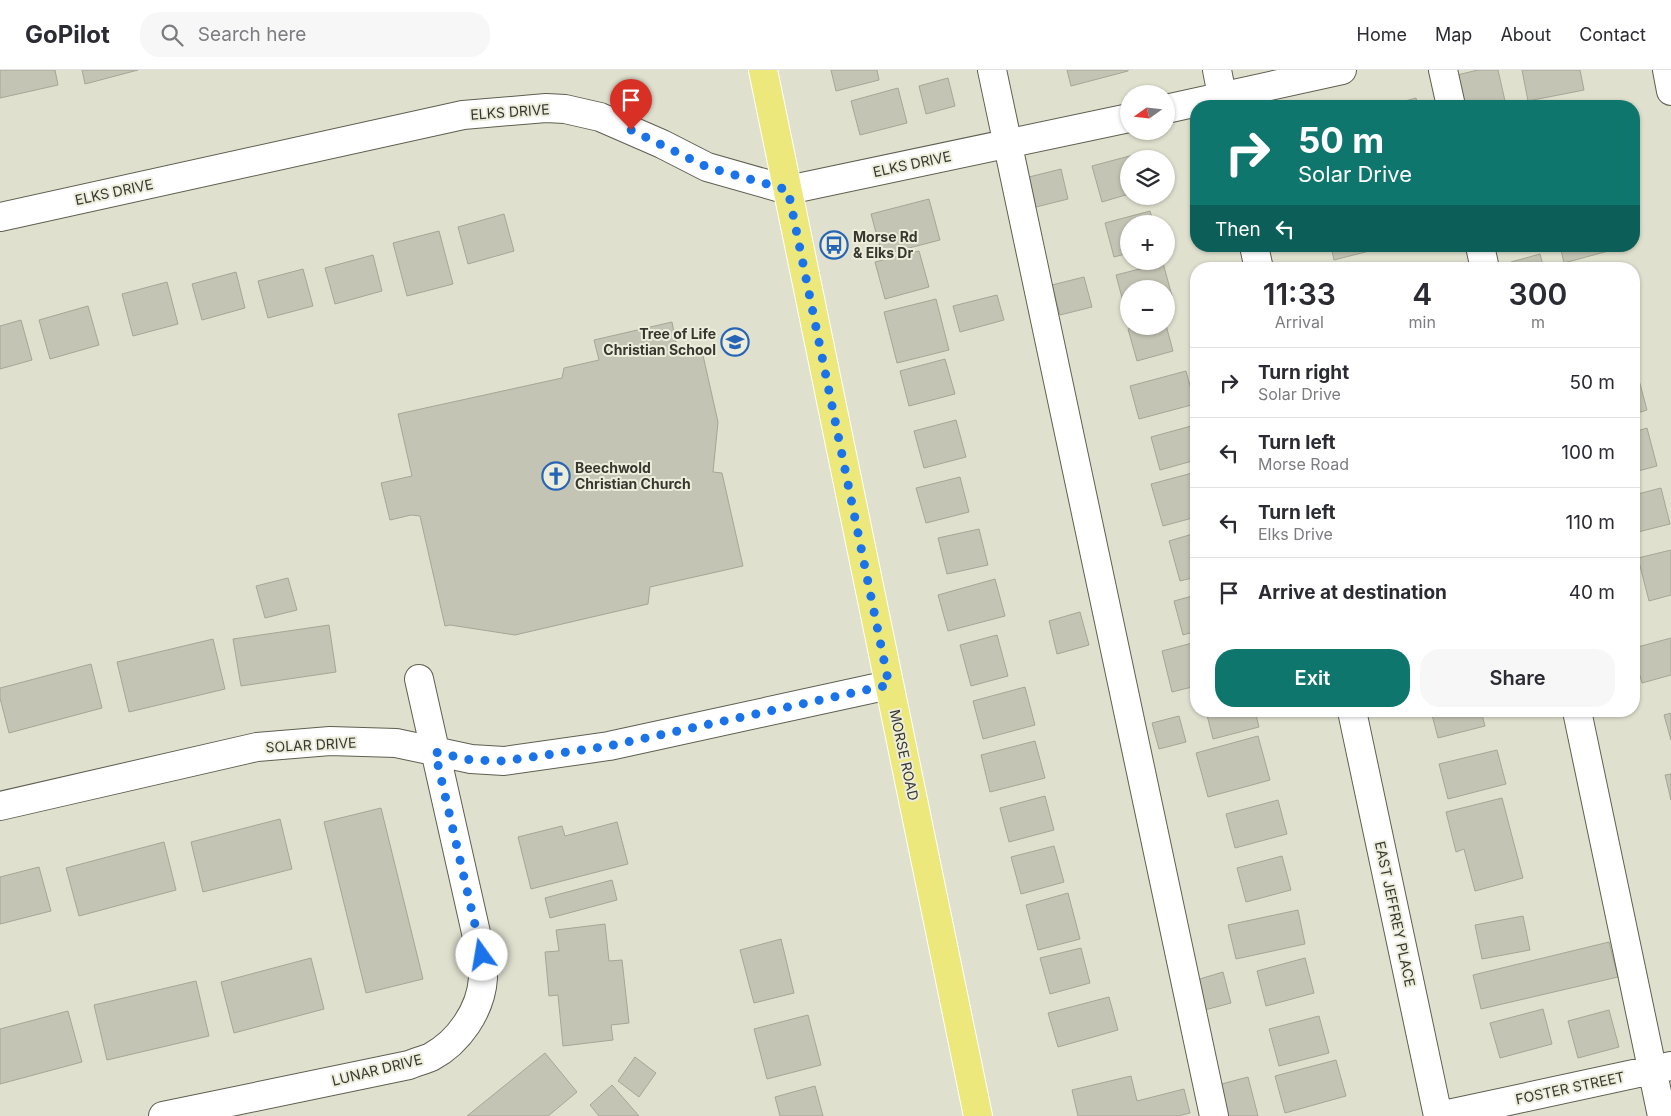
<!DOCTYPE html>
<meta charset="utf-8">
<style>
body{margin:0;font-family:Inter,sans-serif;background:#f7f7f7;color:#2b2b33;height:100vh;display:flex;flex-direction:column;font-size:19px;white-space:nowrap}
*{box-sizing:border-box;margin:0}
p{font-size:16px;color:#7c7c81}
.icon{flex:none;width:28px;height:28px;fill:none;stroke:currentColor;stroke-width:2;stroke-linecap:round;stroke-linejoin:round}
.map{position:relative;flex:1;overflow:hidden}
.sheet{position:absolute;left:1190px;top:192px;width:450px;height:455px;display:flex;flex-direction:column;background:#fff;border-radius:20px;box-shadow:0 1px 4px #0004}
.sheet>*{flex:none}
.top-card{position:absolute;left:1190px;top:30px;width:450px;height:152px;border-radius:20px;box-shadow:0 1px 4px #0004;background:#0f766e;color:#fff;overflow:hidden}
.needle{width:32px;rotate:255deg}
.tools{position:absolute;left:1120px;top:15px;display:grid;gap:10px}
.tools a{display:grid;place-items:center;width:55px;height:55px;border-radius:50%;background:#fff;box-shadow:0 1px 4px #0004;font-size:25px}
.pin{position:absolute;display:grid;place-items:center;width:42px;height:42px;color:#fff;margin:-51px -21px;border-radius:50% 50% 50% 0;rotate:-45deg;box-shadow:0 0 5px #0007}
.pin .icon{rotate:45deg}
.me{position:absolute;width:55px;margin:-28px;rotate:347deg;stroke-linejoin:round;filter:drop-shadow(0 0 4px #0008)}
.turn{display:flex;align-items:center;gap:18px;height:105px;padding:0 25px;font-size:22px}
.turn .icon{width:65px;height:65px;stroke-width:2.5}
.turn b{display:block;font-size:35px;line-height:42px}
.then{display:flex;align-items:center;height:48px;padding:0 25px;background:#0003;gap:10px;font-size:19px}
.eta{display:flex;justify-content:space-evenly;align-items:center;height:85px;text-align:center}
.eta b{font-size:30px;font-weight:600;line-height:35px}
.button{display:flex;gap:10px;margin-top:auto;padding:10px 25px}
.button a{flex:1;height:58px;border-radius:20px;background:#0f766e;color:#fff;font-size:20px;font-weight:600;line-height:58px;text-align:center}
.button a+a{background:#f7f7f7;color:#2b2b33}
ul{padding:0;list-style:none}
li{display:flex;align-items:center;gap:15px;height:70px;padding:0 25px;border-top:1px solid #e1e1e2}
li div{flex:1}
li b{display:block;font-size:19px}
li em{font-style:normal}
header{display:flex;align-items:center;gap:30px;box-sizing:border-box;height:70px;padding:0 25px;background:#fff;border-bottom:1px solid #e1e1e2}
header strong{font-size:24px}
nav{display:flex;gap:28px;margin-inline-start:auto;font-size:18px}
.search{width:350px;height:45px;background:#f7f7f7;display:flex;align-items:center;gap:12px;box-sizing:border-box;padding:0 18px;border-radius:20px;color:#7c7c81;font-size:19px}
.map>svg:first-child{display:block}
.building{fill:#c4c4b4;stroke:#a6a696}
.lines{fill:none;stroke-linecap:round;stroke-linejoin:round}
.minor-casing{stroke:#5f5f51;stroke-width:30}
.major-casing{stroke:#fff;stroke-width:30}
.minor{stroke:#fff;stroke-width:28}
.major{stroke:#ece87c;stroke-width:28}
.route{stroke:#1a73e8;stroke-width:9;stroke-dasharray:0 16.2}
.labels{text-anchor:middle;stroke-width:4;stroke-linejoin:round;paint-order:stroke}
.street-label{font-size:14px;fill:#373730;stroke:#ededdc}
.poi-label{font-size:14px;font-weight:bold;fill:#373730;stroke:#ededdc;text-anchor:start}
</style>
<header>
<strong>GoPilot</strong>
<div class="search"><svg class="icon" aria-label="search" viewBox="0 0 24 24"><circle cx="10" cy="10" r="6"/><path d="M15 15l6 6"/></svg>Search here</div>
<nav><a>Home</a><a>Map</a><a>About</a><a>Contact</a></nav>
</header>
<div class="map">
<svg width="1671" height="1046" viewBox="0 0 1671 1046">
<rect width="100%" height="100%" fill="#e0e0cf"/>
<path class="building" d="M0 0H55L58 15 0 28Z
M82 0H138L85 14Z
M831 0H877L879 10 836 21Z
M1067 0H1128V1L1071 16Z
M1478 0H1498L1505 31 1482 36H1460L1453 6Z
M1522 0H1580L1584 20 1528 31Z
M948 8 955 36 926 44 919 16Z
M898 18 907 53 860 65 851 31Z
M1416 28 1418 36H1387Z
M1137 84 1138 89H1129V124L1102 132 1092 96Z
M1061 99 1068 129 1036 137 1029 107Z
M929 129 940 170 882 185 871 144Z
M1150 141 1154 154H1129V183L1114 187 1105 153Z
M504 144 514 181 468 194 458 157Z
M439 161 453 214 407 226 393 173Z
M1331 176H1389L1334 190Z
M1560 176H1611L1612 180 1564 193Z
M919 181 929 217 885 229 875 192Z
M1540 184 1544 199H1513L1511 192Z
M373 185 382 221 335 234 325 198Z
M1163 193 1172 226 1166 228V219H1129V238L1125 239 1116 205Z
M1384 194 1385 199H1366Z
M303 199 313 236 268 248 258 211Z
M236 202 245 238 202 250 192 214Z
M1084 207 1092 237 1060 245 1052 215Z
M167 212 178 254 133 266 122 224Z
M997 225 1004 250 960 262 953 236Z
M936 229 949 280 897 293 884 242Z
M88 236 99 275 50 289 39 250Z
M21 250 32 290 0 299V256Z
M672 252 677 278 702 281 718 352 713 402 722 403 743 496 650 517 648 534 515 565 450 555 445 556 420 446 411 445 390 450 381 413 412 406 398 344 562 308 564 298 599 290 594 270Z
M1166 255 1173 281 1137 291 1128 259 1139 256H1166Z
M945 289 955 324 909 336 900 301Z
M1636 299 1647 340 1634 344V300Z
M1186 301 1195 334 1139 349 1130 316Z
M956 350 966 387 924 398 914 361Z
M1195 355 1196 390 1160 400 1151 367Z
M1647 358 1657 396 1634 402V362Z
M1196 402V447L1163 456 1151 414Z
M960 407 969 442 926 453 916 418Z
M1661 418 1670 454 1634 463V425Z
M979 459 988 495 947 504 938 468Z
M1196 463V507L1180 511 1169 471Z
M1671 480V525L1649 531 1638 488Z
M288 508 297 540 265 548 256 516Z
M995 509 1005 546 948 561 938 525Z
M1196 525V561L1183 565 1174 531Z
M1080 542 1089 575 1057 584 1049 551Z
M329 555 336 602 241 616 233 569Z
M997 565 1008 606 971 616 960 575Z
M1671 568V605L1642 613 1634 584V578Z
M213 569 225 619 129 642 117 592Z
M1196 572V616L1172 622 1162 581Z
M91 594 102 638 9 663 0 628V618Z
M1025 617 1035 655 983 669 973 631Z
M1206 641H1255L1259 657 1213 669Z
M1431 641H1481L1485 656 1438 668Z
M1671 643V670L1664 645Z
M1179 646 1186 672 1159 679 1152 653Z
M1258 666 1270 710 1208 727 1196 683Z
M1035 671 1045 708 990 722 981 685Z
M1497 680 1506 714 1448 729 1439 694Z
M1671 704V730L1665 705Z
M1045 726 1054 760 1009 772 1000 738Z
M1502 728 1523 808 1475 821 1464 779 1456 782 1446 742Z
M1278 730 1287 764 1235 778 1226 744Z
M381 738 423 909 366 923 324 752Z
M280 749 292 799 203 822 191 772Z
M617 752 628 794 531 819 518 767 562 756 565 766Z
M164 772 176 820 79 846 66 798Z
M1054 776 1064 812 1021 824 1011 787Z
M1282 786 1291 820 1246 832 1237 798Z
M39 797 51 841 0 854V807Z
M612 810 617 830 550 848 545 828Z
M1068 823 1080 869 1038 880 1026 835Z
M1298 840 1305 874 1236 889 1228 855Z
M1523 846 1530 880 1482 889 1475 855Z
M605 854 609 891 622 890 629 953 611 955 613 970 563 976 558 925 549 926 545 882 559 881 556 860Z
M781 869 794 923 754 933 740 880Z
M1609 872 1618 907 1481 939 1473 905Z
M1081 878 1090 913 1050 924 1040 888Z
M311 888 324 939 234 963 221 912Z
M1305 888 1314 923 1266 936 1257 901Z
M1223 902 1231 933 1201 941 1193 911Z
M196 911 209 966 107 990 94 935Z
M1109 927 1118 960 1058 977 1048 943Z
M1543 939 1552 974 1500 988 1490 953Z
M1609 940 1619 977 1578 988 1568 951Z
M68 941 82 992 0 1014V959Z
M808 945 821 995 767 1009 754 959Z
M1319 946 1329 983 1279 996 1269 959Z
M545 983 577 1022 548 1046H467Z
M635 987 656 1003 639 1027 618 1011Z
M1336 990 1346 1026 1285 1043 1275 1006Z
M1131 1006 1137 1031 1184 1019 1190 1043 1178 1046H1078L1072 1020Z
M1248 1007 1258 1046H1222L1214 1016Z
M612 1015 639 1046H599L590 1035Z
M815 1016 823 1046H780L775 1027Z"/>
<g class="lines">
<g class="minor-casing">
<path id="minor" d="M992 0 1214 1046
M1217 0 1224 36
M1443 0 1451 36
M1667 0 1671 21
M1166 39 1342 0
M0 147 463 45 546 38 565 39 600 47 662 74 707 97 788 120 1129 48
M1254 176 1259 199
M1480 176 1485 199
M1352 641 1438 1046
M1577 641 1662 1046
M0 736 257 677 330 671 396 673 471 689 504 691 609 676 889 615
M163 1046 409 995C416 992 424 990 431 987 459 972 481 940 483 908 483 901 482 893 481 885L419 609
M1439 1046 1671 996"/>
</g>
<g class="major-casing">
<path id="major" d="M763 0 978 1046"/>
</g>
<use href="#minor" class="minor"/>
<use href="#major" class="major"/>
</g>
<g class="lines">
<path class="route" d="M482 885 435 682 471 690 504 691 609 676 889 615 788 120 707 97 631 60"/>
</g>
<defs>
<g id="bus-ring" transform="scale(1.4375)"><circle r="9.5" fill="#ededdc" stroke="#2664b6" stroke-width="1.5"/><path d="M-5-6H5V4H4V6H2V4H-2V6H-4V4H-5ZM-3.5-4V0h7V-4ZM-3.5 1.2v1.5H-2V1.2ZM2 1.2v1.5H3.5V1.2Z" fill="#2664b6"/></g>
<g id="school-ring" transform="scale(1.4375)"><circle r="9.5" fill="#ededdc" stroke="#2664b6" stroke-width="1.5"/><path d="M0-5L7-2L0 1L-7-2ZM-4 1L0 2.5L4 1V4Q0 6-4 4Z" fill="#2664b6"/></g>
<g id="church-ring" transform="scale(1.4375)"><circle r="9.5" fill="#ededdc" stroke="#2664b6" stroke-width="1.5"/><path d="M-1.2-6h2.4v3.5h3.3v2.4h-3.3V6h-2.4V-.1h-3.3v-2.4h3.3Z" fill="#2664b6"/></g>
</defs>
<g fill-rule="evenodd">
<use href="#bus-ring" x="834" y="175"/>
<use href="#school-ring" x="735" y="272"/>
<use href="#church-ring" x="556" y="406"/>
</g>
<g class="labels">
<g class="street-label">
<text transform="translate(510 42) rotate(-4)" y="5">ELKS DRIVE</text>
<text transform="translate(912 94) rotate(-12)" y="5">ELKS DRIVE</text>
<text transform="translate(114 122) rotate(-12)" y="5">ELKS DRIVE</text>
<text transform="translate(311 675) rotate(-3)" y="5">SOLAR DRIVE</text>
<text transform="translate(904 685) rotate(78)" y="5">MORSE ROAD</text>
<text transform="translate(1395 844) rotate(78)" y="5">EAST JEFFREY PLACE</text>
<text transform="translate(377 1000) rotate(-14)" y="5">LUNAR DRIVE</text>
<text transform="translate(1570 1018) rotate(-12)" y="5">FOSTER STREET</text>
</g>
<g class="poi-label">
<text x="853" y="172">Morse Rd<tspan x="853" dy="16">&amp; Elks Dr</tspan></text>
<text x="716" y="269" text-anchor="end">Tree of Life<tspan x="716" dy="16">Christian School</tspan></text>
<text x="575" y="403">Beechwold<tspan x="575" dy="16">Christian Church</tspan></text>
</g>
</g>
</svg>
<div class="tools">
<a><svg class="needle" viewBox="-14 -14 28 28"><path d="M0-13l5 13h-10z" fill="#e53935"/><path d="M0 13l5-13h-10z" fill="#7c7c81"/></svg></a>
<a><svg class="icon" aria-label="layers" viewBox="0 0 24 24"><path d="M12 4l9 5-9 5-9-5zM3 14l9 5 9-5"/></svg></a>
<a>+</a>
<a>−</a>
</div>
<div class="pin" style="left:631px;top:60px;background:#d93025"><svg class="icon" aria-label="arrive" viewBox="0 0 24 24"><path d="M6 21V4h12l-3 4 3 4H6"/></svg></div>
<svg class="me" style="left:482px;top:885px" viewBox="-20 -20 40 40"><circle r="19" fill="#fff"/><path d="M0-13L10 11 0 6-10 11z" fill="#1a73e8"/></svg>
<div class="top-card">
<div class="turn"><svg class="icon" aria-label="right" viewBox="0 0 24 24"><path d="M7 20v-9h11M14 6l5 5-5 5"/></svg><div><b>50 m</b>Solar Drive</div></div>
<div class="then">Then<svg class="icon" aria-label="left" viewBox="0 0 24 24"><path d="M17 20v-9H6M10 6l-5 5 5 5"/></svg></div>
</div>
<section class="sheet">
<div class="eta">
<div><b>11:33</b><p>Arrival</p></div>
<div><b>4</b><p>min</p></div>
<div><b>300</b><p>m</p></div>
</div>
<ul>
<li><svg class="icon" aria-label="right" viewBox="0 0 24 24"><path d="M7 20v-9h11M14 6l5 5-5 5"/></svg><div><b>Turn right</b><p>Solar Drive</p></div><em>50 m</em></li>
<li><svg class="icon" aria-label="left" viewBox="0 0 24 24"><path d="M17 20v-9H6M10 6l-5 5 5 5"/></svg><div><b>Turn left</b><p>Morse Road</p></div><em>100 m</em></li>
<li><svg class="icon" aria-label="left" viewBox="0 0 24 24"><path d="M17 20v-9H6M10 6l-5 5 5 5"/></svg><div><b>Turn left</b><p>Elks Drive</p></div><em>110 m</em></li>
<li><svg class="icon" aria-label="arrive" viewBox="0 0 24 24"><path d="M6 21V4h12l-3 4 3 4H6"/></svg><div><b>Arrive at destination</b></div><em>40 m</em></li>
</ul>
<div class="button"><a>Exit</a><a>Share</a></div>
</section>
</div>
